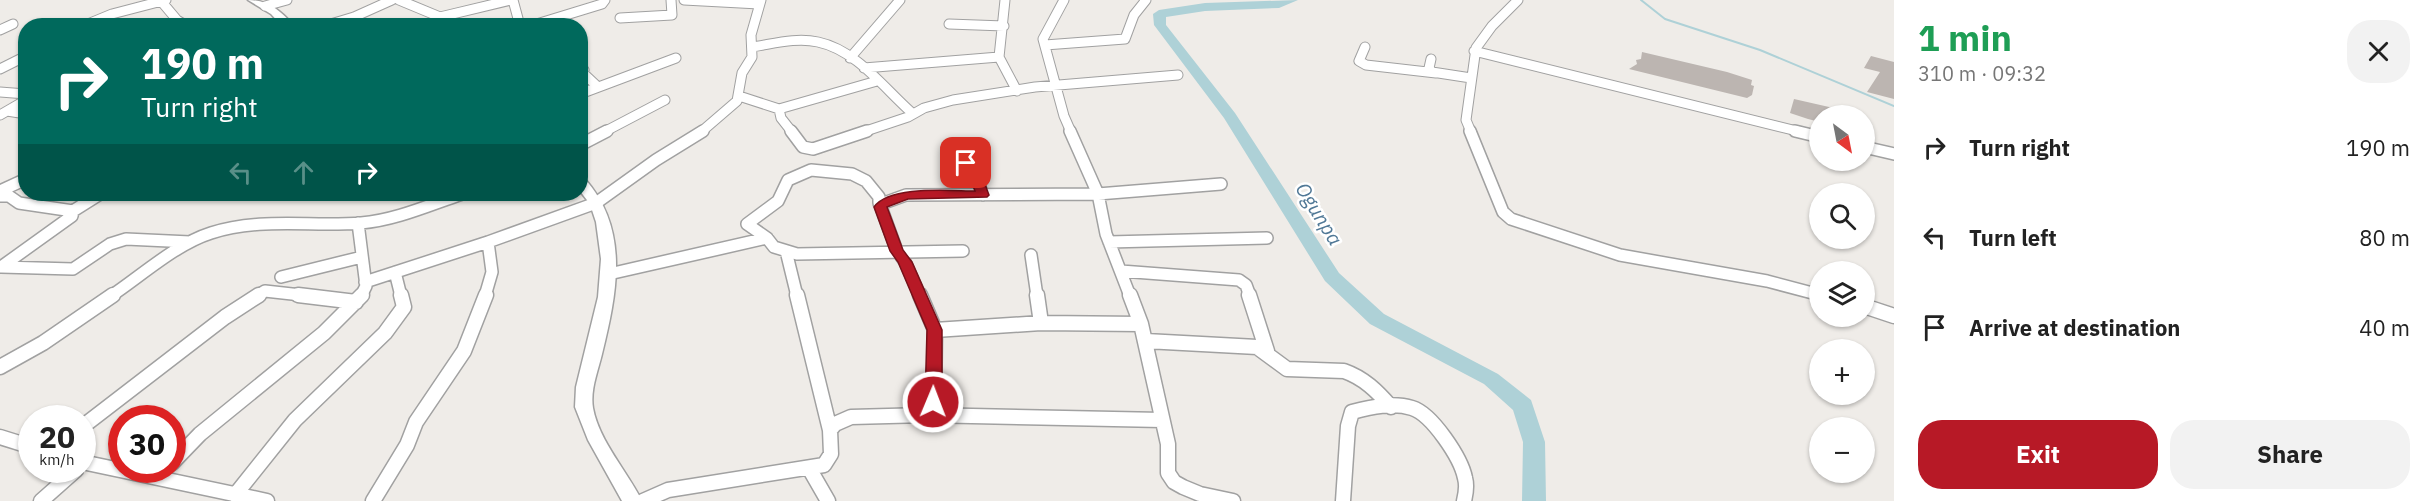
<!DOCTYPE html>
<meta charset="utf-8">
<style>
body{margin:0;font-family:"IBM Plex Sans",sans-serif;background:#f2f2f2;color:#222;height:100vh;display:flex;flex-direction:column;font-size:22px;white-space:nowrap}
*{box-sizing:border-box;margin:0}
p{font-size:20px;color:#767676}
.icon{flex:none;width:33px;height:33px;fill:none;stroke:currentColor;stroke-width:2;stroke-linecap:round;stroke-linejoin:round}
.map{position:relative;flex:1;overflow:hidden}
.panel{display:flex;flex-direction:column;background:#fff;width:540px}
.panel>*{flex:none}
.guide{position:absolute;left:18px;top:18px;width:570px;height:183px;border-radius:24px;box-shadow:0 2px 4px #0004;background:#00695c;color:#fff;overflow:hidden}
.needle{width:39px;rotate:148deg}
.controls{position:absolute;left:1809px;top:105px;display:grid;gap:12px}
.controls a{display:grid;place-items:center;width:66px;height:66px;border-radius:50%;background:#fff;box-shadow:0 2px 4px #0004;font-size:30px}
.speed{position:absolute;left:18px;top:405px;display:flex;gap:12px;font-size:30px;font-weight:700;text-align:center}
.speed>*{display:grid;place-content:center;width:78px;height:78px;border-radius:50%;background:#fff;box-shadow:0 2px 4px #0004;line-height:1}
.speed small{font-size:15px;font-weight:400}
.speed .limit{border:9px solid #d22;background:#fff;color:#111}
.pin{position:absolute;display:grid;place-items:center;width:51px;height:51px;color:#fff;margin:-26px;border-radius:12px;box-shadow:0 3px 9px #0006}
.me{position:absolute;width:66px;margin:-33px;rotate:1deg;stroke-linejoin:round;filter:drop-shadow(0 0 4px #0008)}
.turn{display:flex;align-items:center;gap:21px;height:126px;padding:0 24px;font-size:27px}
.turn .icon{width:78px;height:78px;stroke-width:2.5}
.turn b{display:block;font-size:42px;line-height:51px}
.lanes{display:flex;align-items:center;height:57px;padding:0 24px;background:#0003;justify-content:center;gap:30px;direction:ltr}
.lanes .off{opacity:.35}
.round{display:grid;place-items:center;flex:none;width:63px;height:63px;border-radius:24px;background:#f2f2f2}
.overview{display:flex;align-items:center;justify-content:space-between;height:102px;padding:0 24px}
h1{font-size:36px;font-weight:700;line-height:45px;color:#1e9e55}
.cta{display:flex;gap:12px;margin-top:auto;padding:12px 24px}
.cta a{flex:1;height:69px;border-radius:24px;background:#b71926;color:#fff;font-size:24px;font-weight:700;line-height:69px;text-align:center}
.cta a+a{background:#f2f2f2;color:#222}
ul{padding:0;list-style:none}
li{display:flex;align-items:center;gap:18px;height:90px;padding:0 24px}
li div{flex:1}
li b{display:block;font-size:22px}
li em{font-style:normal}
main{display:flex;flex:1;min-height:0}
.map>svg:first-child{display:block}
.lines{fill:none;stroke-linecap:round;stroke-linejoin:round}
.stream{stroke:#aed1d7;stroke-width:2}
.river{fill:#aed1d7;fill-rule:evenodd}
.building{fill:#bcb5b1}
.minor-far2-casing{stroke:#a1a1a1;stroke-width:11}
.minor-far1-casing{stroke:#a1a1a1;stroke-width:14}
.minor-casing{stroke:#a1a1a1;stroke-width:17}
.tertiary-casing{stroke:#a1a1a1;stroke-width:3}
.minor-far2{stroke:#fff;stroke-width:9}
.minor-far1{stroke:#fff;stroke-width:11}
.minor{stroke:#fff;stroke-width:14}
.tertiary{fill:#fff;fill-rule:evenodd}
.route{fill:#b71926;stroke:#771019;stroke-width:1.5}
.labels{text-anchor:middle;stroke-width:5;stroke-linejoin:round;paint-order:stroke}
.water-label{font-size:20px;font-style:italic;fill:#507896;stroke:#fff}
</style>
<main>
<div class="map">
<svg width="1894" height="501" viewBox="0 0 1894 501">
<rect width="100%" height="100%" fill="#efece8"/>
<g class="lines">
<path class="stream" d="M1641 0 1665 19 1760 50 1894 106"/>
<path class="river" d="M1298 0 1279 8 1205 11 1166 17V25L1235 113 1339 273 1384 314 1498 374 1531 400 1545 442 1546 501H1522L1523 442 1513 410 1484 384 1370 324 1325 281 1224 118 1154 25 1153 14 1159 10 1205 3Z"/>
</g>
<path class="building" d="M1642 52 1727 72 1752 80 1751 85 1754 86 1752 95 1747 98 1629 69 1637 64 1636 60 1641 59Z
M1871 56 1894 62V99L1867 92 1880 72 1864 68Z
M1794 99 1851 112 1850 116H1820V122L1808 119 1790 113Z"/>
<g class="lines">
<g class="minor-far2-casing">
<path id="minor-far2" d="M399 0 440 17 511 0
M513 0 520 26
M684 0 759 4
M1005 0 999 57 1017 91
M1064 0 1043 39 1064 116 1071 132
M161 1 177 20 187 26
M265 6 287 0
M620 18 672 15 671 0
M949 24 1004 26
M83 26 112 14 166 0
M324 26 354 17 392 0
M530 26 602 4 605 0
M0 30 13 24
M1045 45 1125 39 1134 15 1146 0
M752 47C773 44 796 37 818 42 856 50 883 87 911 112
M1365 47 1359 61 1366 65 1436 73
M1474 51 1801 132
M850 58 900 0
M1431 59 1429 68 1432 72 1471 78
M580 64 584 70 582 72 598 87
M864 68 999 57
M0 69 26 56
M0 92 26 94
M580 94 676 58
M739 96 779 109 781 118 792 132
M779 109 877 81
M7 111 26 114
M0 115 26 100
M604 132 665 100
M701 132 737 101 742 73 752 57 751 35 761 0
M863 132 908 117 924 108 953 100 1035 87 1178 75
M1471 132 1466 120 1476 48 1492 26 1518 0"/>
</g>
<g class="minor-far1-casing">
<path id="minor-far1" d="M791 131 803 147 813 149 867 131
M1070 131 1098 194 1106 234 1130 296
M1470 131 1503 212 1511 219 1620 255 1767 281 1820 295
M1795 131 1820 137
M580 145 607 131
M1864 147 1894 154
M966 163 973 170 983 195
M0 191 26 179
M0 196H9L19 203 73 211
M884 203H879V197L866 181 852 174 811 170 788 180 778 201 747 224 767 238 774 247 797 254 963 251
M884 203 906 195 1098 194 1221 184
M884 203 881 207 897 251 905 262 920 296
M358 223 366 286 361 296
M1109 242 1267 238
M786 251 797 296
M1031 255 1037 296
M1 267 73 269 110 244 126 239 190 242
M1 267 72 216 73 211 100 194
M1121 271 1239 280 1246 285 1250 296
M395 272 401 296
M609 274 767 238
M281 277 362 257
M365 282 488 242 596 203 656 160 703 131
M111 296C141 276 176 244 211 233 260 217 311 227 361 223 396 220 429 205 462 194
M257 296 265 291 310 296
M485 296 492 272 488 242"/>
</g>
<g class="minor-casing">
<path id="minor" d="M298 295 356 302
M797 295 830 430
M920 295 935 330 934 402 926 415
M1037 295 1041 323
M1130 295 1141 324 1168 444V473L1174 482 1183 487 1200 494 1233 501
M1249 295 1267 351
M1864 306 1894 316
M935 330 1041 323 1141 324
M1146 341 1257 347 1287 369 1344 371C1364 378 1377 391 1391 407
M0 367 43 343 113 295
M82 427 225 317 259 295
M0 437 32 447
M82 462 267 501
M172 463 200 434 324 333 362 295
M809 468 828 501
M235 495 295 420 385 333 404 307 401 295
M41 501 76 470
M373 501 407 445 416 422 464 351 486 295
M643 501 668 490 824 465 831 454 830 430 835 424 851 417 926 415 1162 420
M1343 501 1348 426 1352 412C1371 407 1393 402 1412 408 1432 414 1461 458 1465 478 1467 485 1466 493 1464 501"/>
</g>
<g class="tertiary-casing">
<path id="tertiary" d="M248 0C268 0 281 11 294 26H282L271 14Z
M580 178 585 179C630 230 617 293 602 354 598 371 590 390 593 408 599 441 627 471 642 501H622L588 440 575 407 576 387 598 297 601 259 596 222 590 204 580 191Z"/>
</g>
<use href="#minor-far2" class="minor-far2"/>
<use href="#minor-far1" class="minor-far1"/>
<use href="#minor" class="minor"/>
<use href="#tertiary" class="tertiary"/>
</g>
<path class="route" d="M966 160C980 165 984 182 989 195L987 197 908 199 887 207 903 250 912 262 942 330V402L939 406H928L925 402 927 330 898 262 890 251 874 207C890 185 950 191 975 191L967 171 960 163Z"/>
<g class="labels">
<g class="water-label">
<text transform="translate(1319 214) rotate(58)" y="7">Ogunpa</text>
</g>
</g>
</svg>
<div class="controls">
<a><svg class="needle" viewBox="-14 -14 28 28"><path d="M0-13l5 13h-10z" fill="#e53935"/><path d="M0 13l5-13h-10z" fill="#767676"/></svg></a>
<a><svg class="icon" aria-label="search" viewBox="0 0 24 24"><circle cx="10" cy="10" r="6"/><path d="M15 15l6 6"/></svg></a>
<a><svg class="icon" aria-label="layers" viewBox="0 0 24 24"><path d="M12 4l9 5-9 5-9-5zM3 14l9 5 9-5"/></svg></a>
<a>+</a>
<a>−</a>
</div>
<div class="speed"><div>20<small>km/h</small></div><div class="limit">30</div></div>
<div class="pin" style="left:966px;top:163px;background:#d93025"><svg class="icon" aria-label="arrive" viewBox="0 0 24 24"><path d="M6 21V4h12l-3 4 3 4H6"/></svg></div>
<svg class="me" style="left:933px;top:402px" viewBox="-20 -20 40 40"><circle r="17" fill="#b71926" stroke="#fff" stroke-width="3"/><path d="M0-11L8 9 0 5-8 9z" fill="#fff"/></svg>
<div class="guide">
<div class="turn"><svg class="icon" aria-label="right" viewBox="0 0 24 24"><path d="M7 20v-9h11M14 6l5 5-5 5"/></svg><div><b>190 m</b>Turn right</div></div>
<div class="lanes"><svg class="icon off" aria-label="left" viewBox="0 0 24 24"><path d="M17 20v-9H6M10 6l-5 5 5 5"/></svg><svg class="icon off" aria-label="ahead" viewBox="0 0 24 24"><path d="M12 20V5M6 11l6-6 6 6"/></svg><svg class="icon" aria-label="right" viewBox="0 0 24 24"><path d="M7 20v-9h11M14 6l5 5-5 5"/></svg></div>
</div>
</div>
<section class="panel">
<div class="overview"><div><h1>1 min</h1><p>310 m · 09:32</p></div><a class="round"><svg class="icon" aria-label="close" viewBox="0 0 24 24"><path d="M6 6l12 12M18 6L6 18"/></svg></a></div>
<ul>
<li><svg class="icon" aria-label="right" viewBox="0 0 24 24"><path d="M7 20v-9h11M14 6l5 5-5 5"/></svg><div><b>Turn right</b></div><em>190 m</em></li>
<li><svg class="icon" aria-label="left" viewBox="0 0 24 24"><path d="M17 20v-9H6M10 6l-5 5 5 5"/></svg><div><b>Turn left</b></div><em>80 m</em></li>
<li><svg class="icon" aria-label="arrive" viewBox="0 0 24 24"><path d="M6 21V4h12l-3 4 3 4H6"/></svg><div><b>Arrive at destination</b></div><em>40 m</em></li>
</ul>
<div class="cta"><a>Exit</a><a>Share</a></div>
</section>
</main>
